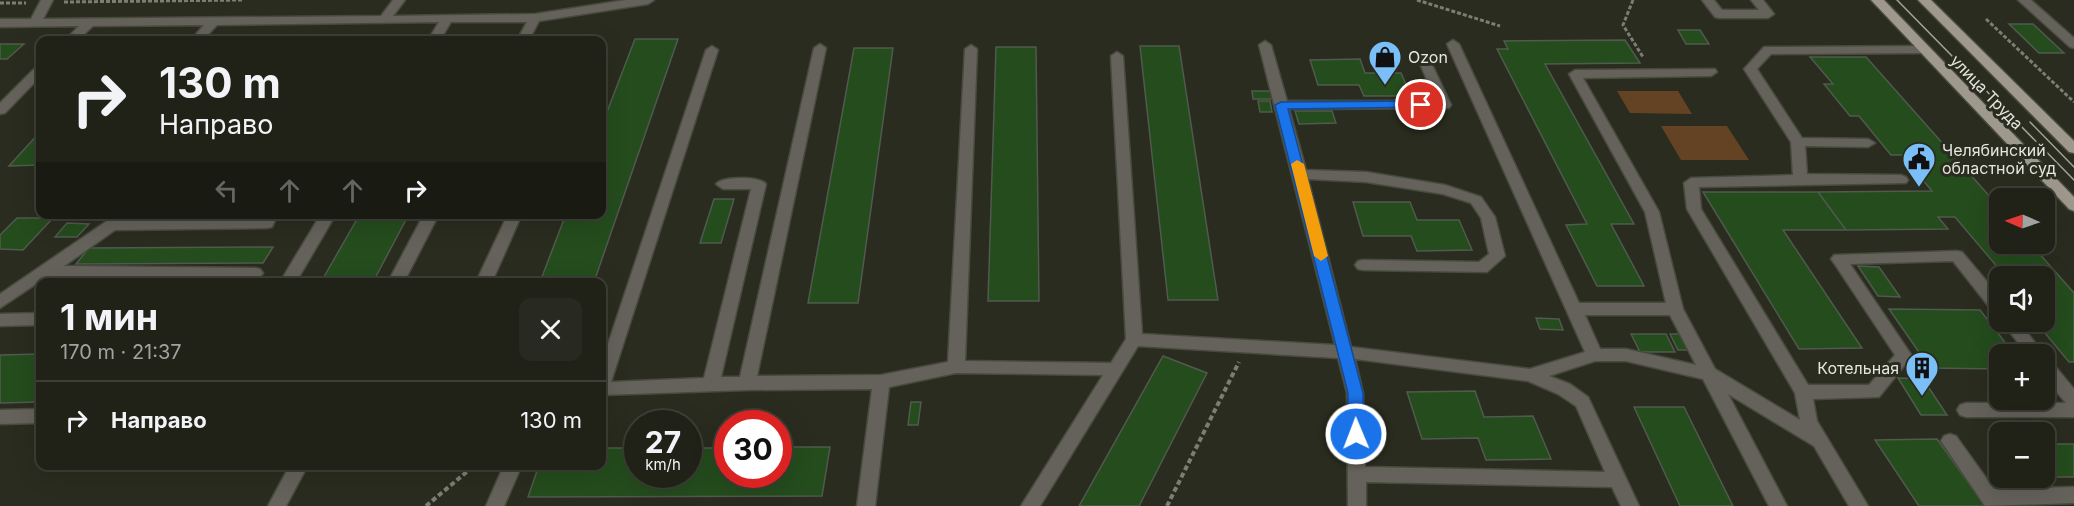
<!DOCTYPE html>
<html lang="ru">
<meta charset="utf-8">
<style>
body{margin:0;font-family:Inter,sans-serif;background:#282920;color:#f1f3f6;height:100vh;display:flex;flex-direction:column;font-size:22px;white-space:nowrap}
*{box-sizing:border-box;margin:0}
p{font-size:20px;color:#a2a3a1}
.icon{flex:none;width:33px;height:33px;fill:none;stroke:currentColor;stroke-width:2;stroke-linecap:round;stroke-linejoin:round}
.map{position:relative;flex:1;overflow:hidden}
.sheet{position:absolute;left:36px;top:278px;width:570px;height:192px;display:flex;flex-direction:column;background:#202117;border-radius:12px;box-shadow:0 6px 24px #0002,0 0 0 2px #3d3e36}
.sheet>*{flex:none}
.hud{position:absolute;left:36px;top:36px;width:570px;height:183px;border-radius:12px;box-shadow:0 6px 24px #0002,0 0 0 2px #3d3e36;background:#202117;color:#f1f3f6;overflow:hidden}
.needle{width:39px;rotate:272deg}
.buttons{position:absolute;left:1989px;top:188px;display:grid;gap:12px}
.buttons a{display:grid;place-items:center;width:66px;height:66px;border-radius:12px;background:#202117;box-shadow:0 6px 24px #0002,0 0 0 2px #3d3e36;font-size:30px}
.speed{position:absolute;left:624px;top:410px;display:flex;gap:12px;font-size:30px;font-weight:700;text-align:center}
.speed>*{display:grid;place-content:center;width:78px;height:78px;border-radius:50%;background:#202117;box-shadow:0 6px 24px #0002,0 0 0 2px #3d3e36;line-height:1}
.speed small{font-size:15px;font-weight:400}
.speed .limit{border:9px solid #d22;background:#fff;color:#111}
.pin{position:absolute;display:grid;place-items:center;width:51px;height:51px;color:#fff;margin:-26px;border:3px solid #fff;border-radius:50%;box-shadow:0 2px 6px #0007}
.me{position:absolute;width:66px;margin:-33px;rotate:359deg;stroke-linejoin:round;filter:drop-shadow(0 0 4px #0008)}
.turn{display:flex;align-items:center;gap:21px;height:126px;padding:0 24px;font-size:27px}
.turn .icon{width:78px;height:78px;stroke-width:2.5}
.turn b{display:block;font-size:42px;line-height:51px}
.lanes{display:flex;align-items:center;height:57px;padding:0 24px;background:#0003;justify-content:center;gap:30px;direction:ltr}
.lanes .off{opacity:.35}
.round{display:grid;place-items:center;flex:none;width:63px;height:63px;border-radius:12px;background:#282920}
.overview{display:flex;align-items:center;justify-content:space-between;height:102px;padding:0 24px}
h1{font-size:36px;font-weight:700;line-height:45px}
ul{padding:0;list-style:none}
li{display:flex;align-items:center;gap:18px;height:78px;padding:0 24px;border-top:2px solid #3d3e36}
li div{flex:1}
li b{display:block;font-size:22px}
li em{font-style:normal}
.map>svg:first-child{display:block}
.green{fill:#644324}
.building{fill:#244c1d;stroke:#505a4e;stroke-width:1.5}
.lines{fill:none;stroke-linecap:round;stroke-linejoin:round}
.minor-casing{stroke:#484a3e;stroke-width:3}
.major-casing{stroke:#484a3e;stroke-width:3}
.path-far1{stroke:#7c7e73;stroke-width:3;stroke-dasharray:4 2;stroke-linecap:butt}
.path{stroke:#7c7e73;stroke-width:4;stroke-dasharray:5 3;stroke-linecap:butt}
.minor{fill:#65625c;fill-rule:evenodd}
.major{fill:#9e998c;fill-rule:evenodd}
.tram{stroke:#a2a49a;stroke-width:1.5}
.route{fill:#1a73e8;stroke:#114b97;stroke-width:1.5}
.slow{fill:#f59e0b}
.labels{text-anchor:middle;stroke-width:6;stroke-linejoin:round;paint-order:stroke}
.poi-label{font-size:16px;fill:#e5e6de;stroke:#2a2c1f;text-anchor:start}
.street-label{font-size:16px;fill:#e5e6de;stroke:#2a2c1f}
</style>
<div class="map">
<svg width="2074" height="506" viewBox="0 0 2074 506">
<rect width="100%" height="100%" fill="#2a2c1f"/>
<path class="green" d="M1617 91H1678L1692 114 1630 113Z
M1661 126H1727L1749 160H1681Z"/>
<path class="building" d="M2009 24H2033L2064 53H2039Z
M1678 30H1700L1709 44H1686Z
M635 39H678L594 282H540L566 214H602V125Z
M1625 40 1640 63 1545 64 1634 224H1611L1644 286H1597L1566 225 1587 224 1497 49H1508L1504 41Z
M0 44H24L7 59H0Z
M1140 46H1179L1218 300H1168Z
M996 47H1036L1039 301H988Z
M854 48H893L858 303H808Z
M1810 57H1866L2000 208V243H2030L2074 293V362H2069L2035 321H2044V276H2005L1955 217H1938L1948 229 1846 230 1818 192 1932 191 1902 155H1891L1859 116H1850L1824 84H1833Z
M1360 59 1365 73H1401L1411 96H1364L1359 85H1318L1310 60Z
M1252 91H1273L1275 99H1253Z
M1258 101H1270L1272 112H1260Z
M1295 111H1332L1336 123 1299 124Z
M40 132V165L9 166Z
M1703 192H1818L1846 230H1783L1862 348 1799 349Z
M714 199H734L721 243H700Z
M1353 202H1410L1417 220H1459L1472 250 1417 251 1411 236H1363Z
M360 214H409L373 282H321Z
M17 218H53L23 250 0 249V235Z
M67 223 89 224 77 237H55Z
M273 247 263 263 76 264 89 248Z
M1858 266 1879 267 1900 297 1878 296Z
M1889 309 1980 310 2014 354H2000V369L1930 368Z
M1536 318 1559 319 1563 330 1540 329Z
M1631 334H1666L1675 352H1640Z
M1670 334H1682L1691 350H1678Z
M40 354V402L0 403V355Z
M1163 356 1207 373 1139 506H1079Z
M1898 378 1923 379 1947 415H1921Z
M1475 391 1484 417 1533 416 1551 459 1486 460 1478 438 1422 439 1407 392Z
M911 402H921L918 425H908Z
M1634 407H1684L1733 506H1680Z
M1937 439 1985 506H1919L1875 440Z
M2044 444H2074V477H2044Z
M778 447H830L822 496 528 497 539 465H602V448H638V474H688V448H728V474H778Z"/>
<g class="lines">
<g class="minor-casing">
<path id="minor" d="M41 0H53L43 19 381 16 393 0H405L393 16 535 14 626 0H654L648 4 539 21 529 40H517L527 22H451L440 40H428L439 22 217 25 203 40H191L204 25 93 26 78 40H65L79 26 0 27V19H31Z
M1702 0H1714L1722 10H1759L1751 0H1763L1774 14 1768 18H1719L1715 17Z
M2018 0H2031L2074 38V48L2070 47Z
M1453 40 1459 44 1579 303H1666L1645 212 1569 74 1575 70 1715 69 1717 72 1711 76 1583 78 1659 212 1683 309 1715 369 1800 420 1795 393 1687 209 1684 183 1691 178 1793 175 1791 142 1744 69 1764 47 1928 46 1930 49 1928 52 1924 53 1771 54 1757 69 1802 138 1868 139 1875 143 1868 147 1805 146 1807 174 1901 175 1906 177 1908 180 1906 183 1699 187 1701 209 1808 385H1869L1895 355 1834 263 1831 259 1834 255 1957 251 1962 252 2000 297V315L1994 313 1953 261 1850 264 1912 356 1879 397 1813 399 1817 421 1868 506H1849L1814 446 1728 394 1787 506H1769L1703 379 1626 361H1595L1549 376 1570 384 1588 397 1639 506H1621L1612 487 1366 482V506H1348L1347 393 1338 358 1138 346 1040 506H1021L1103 375 956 373 889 387 875 506H857L872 389 747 390 602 395V362L706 50 712 46 718 50 611 382 704 378 751 189H723L716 184C723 176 759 176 766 184L721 377H740L814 48 820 44 826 48 757 376 881 375 948 362 965 49 971 45 977 49 965 361 1111 363 1126 339 1111 56 1117 52 1123 56 1142 334 1335 345 1259 45 1265 41 1271 45 1287 101H1436L1418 59 1424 55 1428 56 1451 105 1449 108 1289 109 1306 170 1366 172 1445 185 1481 197 1495 217 1505 256 1487 272 1363 270 1358 269 1355 265 1358 261 1363 260 1479 262 1489 254 1481 218 1471 203 1443 194 1366 182 1308 179 1351 347 1530 369 1585 352 1447 44ZM1585 315H1670L1696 365 1626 349H1600ZM1355 359 1528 381 1558 394 1576 406 1605 472 1365 467 1363 393Z
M40 66V77L5 113 0 114V103L36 67Z
M113 214H129L125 220 262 218 264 214H278L272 227 267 228 115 230 64 266 255 268 260 269 263 273 260 277 48 276 0 308V294L107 221Z
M321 214H336L296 282H280Z
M424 214H439L404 282H388Z
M508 214H522L492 282H476Z
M40 313V325L0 326V314Z
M2001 321H2018L2044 354H2027Z
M2044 359 2050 360 2074 389V417H1966L1960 415 1957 410 1960 405 1966 403H2066L2044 377Z
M40 409V423L0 424V410Z
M1950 434 1956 436 1994 489 2074 487V503L1985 506 1941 441 1944 436Z
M290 465H308L286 506H268Z
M504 465H522L504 506H486Z"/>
</g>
<g class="major-casing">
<path id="major" d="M1871 0H1884L2074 197V211L2069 209Z
M1918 0H1931L2074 141V153L2069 152Z"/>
</g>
<path class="path-far1" d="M1417 0 1500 26
M1633 0 1623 25 1643 57
M64 2 243 0
M0 3H26
M1986 19 2074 102
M1997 206H2000"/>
<path class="path" d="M426 506 475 465
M1167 506 1239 362"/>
<use href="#minor" class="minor"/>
<use href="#major" class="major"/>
<path class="tram" d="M1897 0 2074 180
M2030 122 2074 167"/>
</g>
<path class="route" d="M1421 101 1425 102V107L1288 109 1363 393 1364 434 1361 438 1356 440 1350 438 1348 434V393L1275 105 1281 102Z"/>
<path class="slow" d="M1297 160 1304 164 1328 256 1321 261 1314 256 1291 164Z"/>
<defs>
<g id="shop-pin" transform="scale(1.725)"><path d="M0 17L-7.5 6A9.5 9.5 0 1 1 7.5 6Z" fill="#7abff8" stroke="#2a2c1f"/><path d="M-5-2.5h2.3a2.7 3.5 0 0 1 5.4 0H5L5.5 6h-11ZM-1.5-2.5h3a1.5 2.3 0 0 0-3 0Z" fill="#111"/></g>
<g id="civic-pin" transform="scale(1.725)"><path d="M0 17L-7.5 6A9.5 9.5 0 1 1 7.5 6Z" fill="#7abff8" stroke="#2a2c1f"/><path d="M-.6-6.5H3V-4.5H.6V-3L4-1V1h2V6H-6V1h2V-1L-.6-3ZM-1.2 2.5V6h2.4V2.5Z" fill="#111"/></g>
<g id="building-pin" transform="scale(1.725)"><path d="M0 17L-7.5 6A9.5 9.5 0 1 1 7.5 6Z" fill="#7abff8" stroke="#2a2c1f"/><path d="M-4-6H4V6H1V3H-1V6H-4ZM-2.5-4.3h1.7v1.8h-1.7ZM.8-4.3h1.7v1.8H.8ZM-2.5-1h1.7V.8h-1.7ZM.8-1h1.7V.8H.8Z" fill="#111"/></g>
</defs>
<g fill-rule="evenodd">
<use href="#shop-pin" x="1385" y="57"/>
<use href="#civic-pin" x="1919" y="159"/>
<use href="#building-pin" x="1922" y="368"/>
</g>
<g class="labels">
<g class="poi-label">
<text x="1408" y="63">Ozon</text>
<text x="1942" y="156">Челябинский<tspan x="1942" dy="18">областной суд</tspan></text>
<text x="1899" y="374" text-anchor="end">Котельная</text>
</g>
<g class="street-label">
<text transform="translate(1987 92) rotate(46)" y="6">улица Труда</text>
</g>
</g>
</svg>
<div class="buttons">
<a><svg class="needle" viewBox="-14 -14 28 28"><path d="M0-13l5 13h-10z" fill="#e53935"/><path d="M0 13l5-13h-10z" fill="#a2a3a1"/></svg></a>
<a><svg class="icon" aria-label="sound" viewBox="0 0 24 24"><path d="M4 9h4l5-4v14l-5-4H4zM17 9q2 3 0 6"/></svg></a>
<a>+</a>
<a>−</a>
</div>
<div class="speed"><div>27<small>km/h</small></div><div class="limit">30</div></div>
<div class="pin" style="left:1421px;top:105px;background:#d93025"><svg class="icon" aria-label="arrive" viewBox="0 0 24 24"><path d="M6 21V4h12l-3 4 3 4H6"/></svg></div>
<svg class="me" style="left:1356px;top:434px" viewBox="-20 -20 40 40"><circle r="17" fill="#1a73e8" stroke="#fff" stroke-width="3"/><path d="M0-11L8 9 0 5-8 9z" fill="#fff"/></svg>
<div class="hud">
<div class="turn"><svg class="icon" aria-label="right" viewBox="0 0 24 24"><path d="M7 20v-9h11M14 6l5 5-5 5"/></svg><div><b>130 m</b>Направо</div></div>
<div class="lanes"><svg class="icon off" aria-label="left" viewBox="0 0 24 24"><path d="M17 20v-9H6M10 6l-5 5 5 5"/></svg><svg class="icon off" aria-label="ahead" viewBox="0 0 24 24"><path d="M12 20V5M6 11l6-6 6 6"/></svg><svg class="icon off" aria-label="ahead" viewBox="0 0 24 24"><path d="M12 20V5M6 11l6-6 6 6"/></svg><svg class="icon" aria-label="right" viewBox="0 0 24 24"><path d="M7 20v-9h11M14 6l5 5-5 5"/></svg></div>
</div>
<section class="sheet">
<div class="overview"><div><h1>1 мин</h1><p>170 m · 21:37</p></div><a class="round"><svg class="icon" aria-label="close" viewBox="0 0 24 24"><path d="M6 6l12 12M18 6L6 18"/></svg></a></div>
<ul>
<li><svg class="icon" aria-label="right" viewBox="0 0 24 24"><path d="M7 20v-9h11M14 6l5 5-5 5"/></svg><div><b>Направо</b></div><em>130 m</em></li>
</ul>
</section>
</div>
